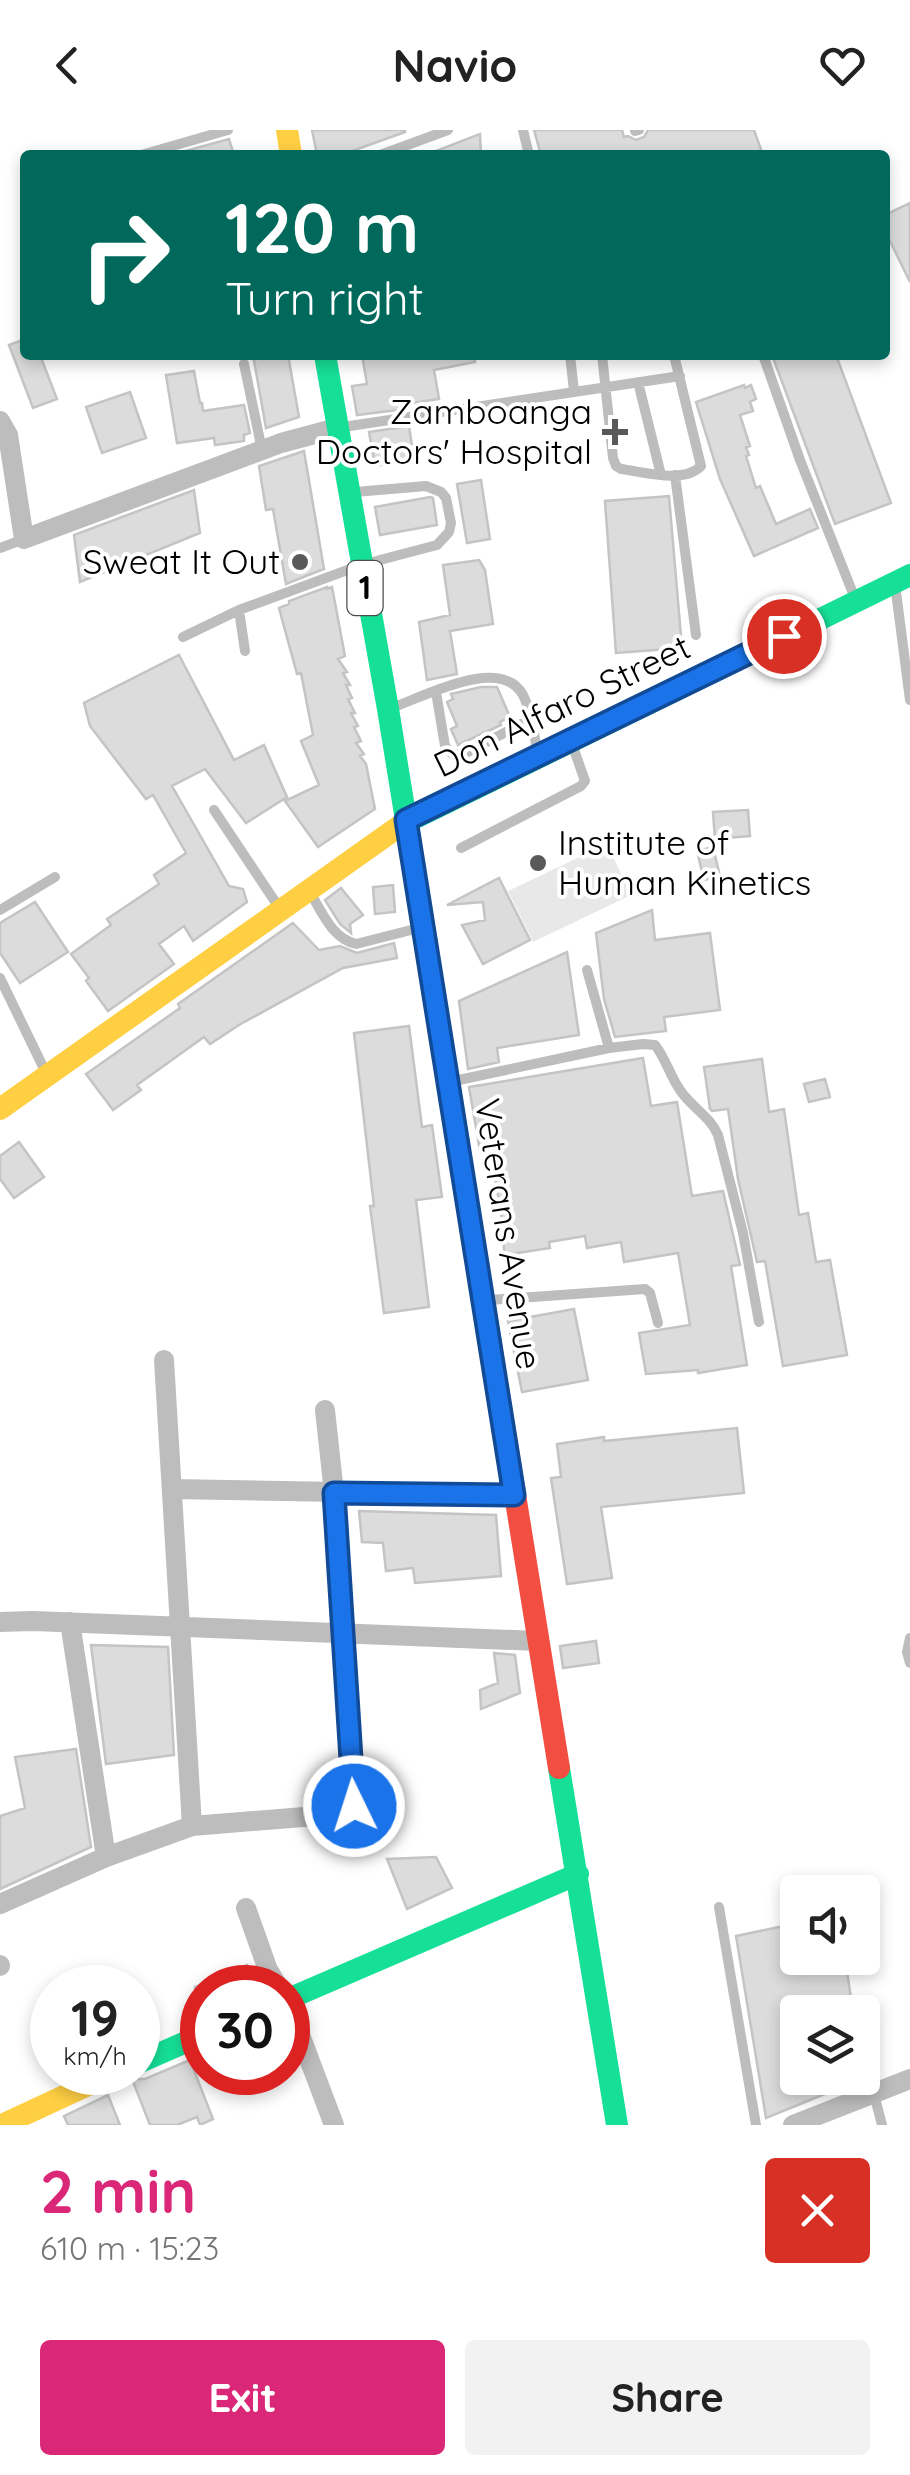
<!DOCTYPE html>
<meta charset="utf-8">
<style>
body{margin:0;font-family:Quicksand,sans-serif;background:#f2f2f2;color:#222;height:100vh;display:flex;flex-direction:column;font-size:38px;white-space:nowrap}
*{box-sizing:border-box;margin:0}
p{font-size:32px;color:#767676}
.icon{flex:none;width:55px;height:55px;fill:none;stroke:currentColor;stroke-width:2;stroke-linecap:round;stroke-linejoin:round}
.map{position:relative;height:1995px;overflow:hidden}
.details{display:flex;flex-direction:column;background:#fff;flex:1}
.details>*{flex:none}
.guide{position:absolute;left:20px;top:20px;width:870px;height:210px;border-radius:10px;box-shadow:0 5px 15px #0003;background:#00695c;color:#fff;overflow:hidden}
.fabs{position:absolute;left:780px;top:1745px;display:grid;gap:20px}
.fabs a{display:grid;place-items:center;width:100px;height:100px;border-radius:10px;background:#fff;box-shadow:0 5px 15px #0003;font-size:50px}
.speed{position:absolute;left:30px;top:1835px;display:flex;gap:20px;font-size:50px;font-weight:700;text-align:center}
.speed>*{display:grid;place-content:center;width:130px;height:130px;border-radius:50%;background:#fff;box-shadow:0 5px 15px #0003;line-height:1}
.speed small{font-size:25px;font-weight:400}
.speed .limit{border:15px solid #d22;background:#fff;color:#111}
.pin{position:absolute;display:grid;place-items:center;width:85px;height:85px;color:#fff;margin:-42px;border:5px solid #fff;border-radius:50%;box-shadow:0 2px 10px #0007}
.me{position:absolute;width:110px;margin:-55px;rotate:356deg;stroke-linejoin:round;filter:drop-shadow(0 0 8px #0008)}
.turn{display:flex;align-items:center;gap:35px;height:210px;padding:0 40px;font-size:45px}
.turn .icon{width:130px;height:130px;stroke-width:2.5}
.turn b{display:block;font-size:70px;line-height:85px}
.round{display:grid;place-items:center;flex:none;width:105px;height:105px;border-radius:10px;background:#f2f2f2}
.overview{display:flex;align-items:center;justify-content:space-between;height:170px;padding:0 40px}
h1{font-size:60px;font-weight:700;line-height:75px;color:#db2777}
.action{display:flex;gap:20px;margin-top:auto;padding:20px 40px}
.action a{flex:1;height:115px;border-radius:10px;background:#db2777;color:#fff;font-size:40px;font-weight:700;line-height:115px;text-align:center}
.action a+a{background:#f2f2f2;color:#222}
header{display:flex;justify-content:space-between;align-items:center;height:130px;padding:0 40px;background:#fff;font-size:45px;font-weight:700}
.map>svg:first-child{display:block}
.green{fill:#e8e8e8}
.building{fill:#dcdcdc;stroke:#c4c4c4;stroke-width:2.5}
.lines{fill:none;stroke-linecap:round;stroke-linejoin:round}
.lane{stroke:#bdbdbd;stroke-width:10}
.street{stroke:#bdbdbd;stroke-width:20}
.fast{stroke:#16e098;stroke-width:22}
.slow{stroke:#ffcf43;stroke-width:22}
.jam{stroke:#f24e42;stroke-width:22}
.route-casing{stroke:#114b97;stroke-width:25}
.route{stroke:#1a73e8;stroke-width:18}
.poi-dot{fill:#595959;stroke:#fff;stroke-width:4}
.labels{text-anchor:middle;stroke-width:8;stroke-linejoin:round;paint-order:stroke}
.shield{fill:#fff;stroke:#4c4c4c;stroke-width:2.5}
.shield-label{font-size:32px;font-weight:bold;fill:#000}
.poi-label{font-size:35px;fill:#000;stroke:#fff;text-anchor:end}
.street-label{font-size:35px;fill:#000;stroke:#fff}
</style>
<header><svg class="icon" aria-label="back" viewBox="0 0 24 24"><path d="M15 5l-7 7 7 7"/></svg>Navio<svg class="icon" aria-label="heart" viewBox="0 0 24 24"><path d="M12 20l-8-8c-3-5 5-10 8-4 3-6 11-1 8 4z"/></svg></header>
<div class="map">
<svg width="910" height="1995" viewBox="0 0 910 1995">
<rect width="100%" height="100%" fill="#fff"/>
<path class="green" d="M607 714 631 765 533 812 508 761Z"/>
<path class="building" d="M312 0H405V2L341 25H317Z
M534 0H622L624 7 628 6 636 10 644 7 648 0H754L763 25H541Z
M480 4 481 25H428V24Z
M229 9 234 25H182V22Z
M910 73V152L885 101V85Z
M25 209V225H40L57 269 33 278 9 215Z
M253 225H288L299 287 266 298Z
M362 225H474L475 232 434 240 439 269 405 274 406 279 357 285 352 256 367 254Z
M772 225H836L891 373 835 394Z
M194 241 200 273H202L203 281 244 275 250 303 244 305V311L215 315 214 308 177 313 166 245Z
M744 255 745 258 751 255 756 269 750 272 753 281 740 285 750 316 746 317 749 325 746 326 756 358 760 356 776 394 810 379 818 398 754 426 720 349 696 272Z
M130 262 146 308 102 323 86 277Z
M409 296 414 329 375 336 369 302Z
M304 321 324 439 286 454 273 379 266 380 259 336Z
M481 350 490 409 467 413 457 354Z
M194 360 200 403 80 452 74 405Z
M669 366 682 518 616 523 605 371Z
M430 367 433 368 437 395 380 405 375 377Z
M479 430 485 440 493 494 450 501 457 544 427 550 419 492 450 485 443 435Z
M327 457V459L332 457 345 526 338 529 347 542 343 543 350 555H346L352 568 348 569 355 583H351L358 596 354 597 361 611 356 613 364 624 360 626 366 634 375 679 318 717 285 671 319 655 301 611 313 605 301 543 297 544 279 478 289 474V471Z
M179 525 234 630 264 615 287 667 246 693 205 639 172 656 229 756 243 759 247 772 193 811 184 796 159 814 174 834 108 881 86 851 89 848 71 824 111 795 107 789 159 754 154 745 186 723 153 665 146 669 90 596 84 573Z
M481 557H497L510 587 500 592 501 595 458 615 451 599 457 596 447 572 453 569 451 564Z
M748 680 750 706 715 709 713 682Z
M713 717 720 746 704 750 697 721Z
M499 748 530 810 483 834 462 795 485 790 483 772 447 775Z
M393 755 395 782 375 784 373 757Z
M341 758 363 785 350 794 351 803 340 794 325 770Z
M35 772 68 822 20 853 0 823V793Z
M652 780 655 810 710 803 720 880 664 887 666 901 615 907 604 869 596 803Z
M293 793 319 820 340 816 357 823 394 813 397 828 343 838 239 895 210 914 204 907 137 955 141 960 113 980 86 944 180 878 178 874Z
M567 822 579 905 497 918 499 932 468 939 459 871Z
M409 896 422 997 432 995 442 1067 416 1070 429 1177 384 1183 370 1076H374L354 903Z
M643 928 651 976 677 972 692 1066 723 1061 740 1135 731 1136 747 1235 698 1243V1240L646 1244 639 1203 690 1195 678 1123 624 1132 621 1112 587 1118 585 1106 549 1112 550 1118 505 1125 500 1090H502L490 1017 480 1021 469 957Z
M762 929 769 982 784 979 799 1085 808 1083 816 1132 830 1130 847 1225 783 1236 765 1131 757 1132 738 1049 728 979 712 981 710 979 704 937Z
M825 949 830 967 809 972 804 954Z
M19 1012 44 1047 14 1068 0 1049V1026Z
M574 1179 588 1250 522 1262 508 1191Z
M737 1298 744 1363 601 1377 612 1448 567 1454 551 1348 561 1347 557 1314 604 1307V1311Z
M359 1381 496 1385 501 1446 415 1453 413 1438 386 1441 383 1413 362 1412Z
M596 1511 599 1533 563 1538 560 1516Z
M91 1515 168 1517 174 1625 106 1634Z
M494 1523 515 1525 520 1563 481 1579 480 1560 498 1553Z
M76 1619 91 1717 0 1759V1686L25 1678 15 1627Z
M436 1727 452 1758 407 1779 387 1729Z
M798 1793V1828H845L853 1882H798V1948H864L766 1988 736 1806Z
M247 1835 257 1858H195V1857Z
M190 1930 213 1989 200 1995 197 1987 177 1995H150L132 1949H145Z
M108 1965 120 1995H68L64 1986Z"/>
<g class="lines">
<path class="lane" d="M523 0 529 25
M635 1 639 0
M141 25 228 0
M380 25 448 0
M570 225 574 261
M602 225 613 328 616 336 621 339C644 342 684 354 701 336L674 225
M763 225 800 330 856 471
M244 234 262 320
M638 252 661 345
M343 297 680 246
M675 345 696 505
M0 418 24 409
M895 454 910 570
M239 480 245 521
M183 507 239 480 361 435 437 415 449 402 451 393 446 368 441 362 426 356 355 362
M436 562 445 616 451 623 462 625 531 589
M394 577C425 566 501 525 523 565 532 583 534 606 538 625
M214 680 280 779
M461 718 581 656 585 651 571 611
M309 761C322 781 331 808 356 814L419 798
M0 780 55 747
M587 840 609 918
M0 848 47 945
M454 951 609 918 643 914 655 915C666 929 670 946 680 960 691 977 710 986 718 1005L743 1103 759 1192
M489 1170 645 1159 650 1163 658 1193
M910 1508 907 1522 910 1533
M719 1777 756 1995
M874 1964 882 1995"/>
<path class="street" d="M0 291 8 305 24 409 281 313 337 298
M164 1230 192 1696
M172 1359 515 1365
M0 1492 33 1491 537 1511
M70 1492 106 1727
M0 1774 106 1727 192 1696 353 1683 354 1676 334 1363 325 1280
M246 1778 268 1840 279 1858
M0 1835V1836
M288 1873 334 1995
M793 1995 910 1949"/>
<path class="fast" d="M325 225 388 579 470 1085
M401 695 910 445
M559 1638 617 1995
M288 1869 578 1744
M138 1933 202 1905"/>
<path class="slow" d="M287 0 291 25
M0 979 401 695
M2 1995 116 1942"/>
<path class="jam" d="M470 1085 559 1638"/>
</g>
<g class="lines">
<g class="route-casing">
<path id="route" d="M354 1676 334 1363 514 1365 406 690 784 506"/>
</g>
<use href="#route" class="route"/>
</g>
<g class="poi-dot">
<path d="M610 287h10v10h10v10h-10v10h-10v-10h-10v-10h10z"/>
<circle cx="300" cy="432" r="10"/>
<circle cx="538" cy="733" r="10"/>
</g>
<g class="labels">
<rect class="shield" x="347.5" y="431" width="35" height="54" rx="8"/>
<g class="shield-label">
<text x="365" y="469">1</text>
</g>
<g class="poi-label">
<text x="592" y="294">Zamboanga<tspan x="592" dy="40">Doctors' Hospital</tspan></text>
<text x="280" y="444">Sweat It Out</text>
<text x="558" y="725" text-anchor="start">Institute of<tspan x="558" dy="40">Human Kinetics</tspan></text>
</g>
<g class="street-label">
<text transform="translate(562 576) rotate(-26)" y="12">Don Alfaro Street</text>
<text transform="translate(508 1104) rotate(81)" y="12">Veterans Avenue</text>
</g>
</g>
</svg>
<div class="fabs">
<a><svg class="icon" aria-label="sound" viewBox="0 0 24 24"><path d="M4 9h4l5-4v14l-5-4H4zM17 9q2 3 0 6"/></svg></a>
<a><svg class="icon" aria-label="layers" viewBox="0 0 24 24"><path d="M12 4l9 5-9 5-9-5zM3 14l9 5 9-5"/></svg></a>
</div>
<div class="speed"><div>19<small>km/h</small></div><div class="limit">30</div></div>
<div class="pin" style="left:784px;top:506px;background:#d93025"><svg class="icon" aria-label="arrive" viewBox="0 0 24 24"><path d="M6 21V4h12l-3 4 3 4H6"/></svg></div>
<svg class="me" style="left:354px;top:1676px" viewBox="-20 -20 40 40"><circle r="17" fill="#1a73e8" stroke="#fff" stroke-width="3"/><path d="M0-11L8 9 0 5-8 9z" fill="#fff"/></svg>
<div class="guide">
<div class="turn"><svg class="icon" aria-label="right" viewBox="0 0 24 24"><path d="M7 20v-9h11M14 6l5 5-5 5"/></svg><div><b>120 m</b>Turn right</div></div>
</div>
</div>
<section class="details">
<div class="overview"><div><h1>2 min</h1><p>610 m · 15:23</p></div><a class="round" style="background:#d93025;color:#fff"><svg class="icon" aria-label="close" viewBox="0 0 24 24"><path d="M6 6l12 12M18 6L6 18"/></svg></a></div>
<div class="action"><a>Exit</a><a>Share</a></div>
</section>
